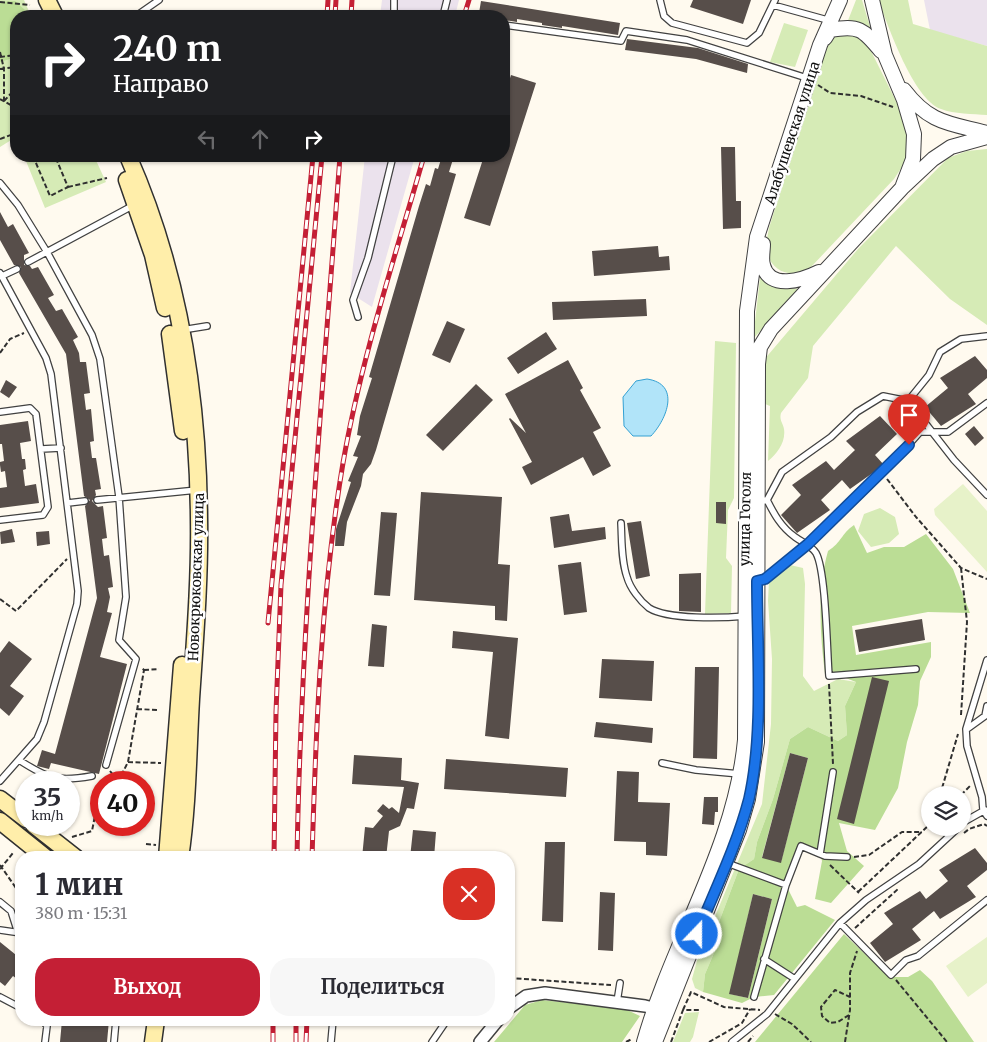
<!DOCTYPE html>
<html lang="ru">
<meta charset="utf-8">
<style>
body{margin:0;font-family:Merriweather,serif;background:#f7f7f7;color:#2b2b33;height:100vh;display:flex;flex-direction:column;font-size:19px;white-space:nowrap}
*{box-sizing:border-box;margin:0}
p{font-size:16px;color:#7c7c81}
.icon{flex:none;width:28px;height:28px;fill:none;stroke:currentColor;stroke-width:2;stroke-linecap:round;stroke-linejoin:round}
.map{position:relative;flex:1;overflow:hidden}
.side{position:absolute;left:15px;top:851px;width:500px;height:175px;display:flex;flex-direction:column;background:#fff;border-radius:20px;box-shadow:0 1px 4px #0004}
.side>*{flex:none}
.banner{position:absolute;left:10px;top:10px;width:500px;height:152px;border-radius:20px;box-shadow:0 1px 4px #0004;background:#202124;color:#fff;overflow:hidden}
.buttons{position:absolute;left:921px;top:786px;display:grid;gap:10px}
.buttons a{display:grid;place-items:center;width:50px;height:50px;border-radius:50%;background:#fff;box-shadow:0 1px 4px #0004;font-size:25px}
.speed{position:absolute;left:15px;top:771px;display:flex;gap:10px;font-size:25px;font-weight:700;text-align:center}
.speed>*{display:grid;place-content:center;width:65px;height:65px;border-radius:50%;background:#fff;box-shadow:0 1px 4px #0004;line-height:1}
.speed small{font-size:12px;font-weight:400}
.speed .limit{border:8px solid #d22;background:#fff;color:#111}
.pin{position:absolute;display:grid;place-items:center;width:42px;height:42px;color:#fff;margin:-51px -21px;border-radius:50% 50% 50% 0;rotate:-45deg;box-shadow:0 0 5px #0007}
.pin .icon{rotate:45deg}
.me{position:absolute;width:55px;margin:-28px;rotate:22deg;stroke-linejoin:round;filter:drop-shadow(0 0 4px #0008)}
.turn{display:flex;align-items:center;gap:18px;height:105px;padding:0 20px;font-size:22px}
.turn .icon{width:65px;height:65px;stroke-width:2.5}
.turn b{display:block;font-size:35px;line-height:42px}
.lanes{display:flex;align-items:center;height:48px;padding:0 20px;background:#0003;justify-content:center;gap:25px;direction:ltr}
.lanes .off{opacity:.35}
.round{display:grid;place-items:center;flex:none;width:52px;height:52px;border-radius:20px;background:#f7f7f7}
.headline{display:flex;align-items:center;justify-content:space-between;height:85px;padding:0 20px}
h1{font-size:30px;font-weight:700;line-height:38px}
.cta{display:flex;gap:10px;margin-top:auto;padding:10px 20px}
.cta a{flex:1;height:58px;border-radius:20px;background:#c41f35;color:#fff;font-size:20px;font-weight:700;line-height:58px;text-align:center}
.cta a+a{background:#f7f7f7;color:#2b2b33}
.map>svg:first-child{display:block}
.industrial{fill:#ebe2ed}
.green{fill:#d6ebb6}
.forest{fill:#bbdd95;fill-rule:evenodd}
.pitch{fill:#e7f2c9}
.water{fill:#b1e4f9;stroke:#34a1d3}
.building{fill:#574e4a}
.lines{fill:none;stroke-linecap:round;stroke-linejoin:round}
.service-casing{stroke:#414141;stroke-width:8}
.minor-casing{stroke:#414141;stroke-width:14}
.tertiary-casing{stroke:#414141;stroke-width:16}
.secondary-casing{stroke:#303030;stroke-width:19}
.path{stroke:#303030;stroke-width:2;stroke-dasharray:5 2.5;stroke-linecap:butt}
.service{stroke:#fff;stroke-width:5.5}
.minor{stroke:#fff;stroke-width:11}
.tertiary{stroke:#fff;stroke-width:14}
.secondary{stroke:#fea;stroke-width:16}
.rail-casing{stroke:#c41f35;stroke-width:5}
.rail{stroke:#fff;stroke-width:3;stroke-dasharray:9;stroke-linecap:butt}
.route-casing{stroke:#114b97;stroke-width:12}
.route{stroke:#1a73e8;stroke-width:9}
.labels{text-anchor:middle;stroke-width:5;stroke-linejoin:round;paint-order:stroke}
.street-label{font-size:14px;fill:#0e0e0e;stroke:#fff}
</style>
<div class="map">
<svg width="987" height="1042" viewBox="0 0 987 1042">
<rect width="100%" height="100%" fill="#fffaef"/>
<path class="industrial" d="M382 0H459L455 16H380Z
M924 0H987V46L930 30Z
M365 156H415L372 307 350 293Z"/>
<path class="green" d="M0 0H24L31 16H16V137L0 147Z
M856 0H862L871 30 847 23Z
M878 0H908L913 24 987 46V115C973 114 954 114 941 109 913 99 889 27 878 0Z
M784 23 808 30 795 67 770 62Z
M850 33 866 41 902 113 908 140 906 161 894 179 812 266C795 279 773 275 766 251 765 245 768 235 769 228L827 43 836 35Z
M987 149V325L950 299 896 246 813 346 808 378 781 413C779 420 783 423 784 429 786 442 777 454 768 461L770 406 760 402 763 361 858 249 948 158 967 151Z
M24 156H94L106 182 45 208Z
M760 278 783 287 799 289 753 339Z
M715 341 736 343 734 498 728 510 726 558 732 566 731 613 705 614Z
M880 508 895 517 899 534 889 543 871 547 858 531 864 514Z
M790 565 803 568 805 584 803 676 814 691 838 679 856 682 845 706 847 735 838 741 808 727 790 739 773 799 757 842 754 859 739 869 719 922 717 946 705 974 703 992 695 988 692 979 698 957 762 804 771 724 772 659 768 601 769 581 780 571Z
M699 1012 693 1037 690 1042H673L685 1013Z"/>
<path class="forest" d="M15 1 25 10 27 16H16V57L0 62V2Z
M854 525 867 553 884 547H904L926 534 953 569 970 613 928 612 852 626 856 655 931 642V657L920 681 918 705 907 742 898 788 875 830 839 823 847 851 864 866 831 903 815 899 822 861 820 854 801 846 786 885 797 907 805 905 835 920 774 995 754 997 742 1003 703 992 705 974 717 946 719 922 739 869 754 859 757 842 773 799 790 739 808 727 838 741 847 735 845 706 856 682 838 675 825 674C820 635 817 589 828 551 842 542 841 534 854 525ZM790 753 808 758 781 862 762 857ZM753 894 772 899 748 998 730 994Z
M844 934 889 977H908L920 970 932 981 974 1042H755Z
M542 1000 625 1009 640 1016 622 1042H494L525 1005Z"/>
<path class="pitch" d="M963 484 987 511V572L935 515 934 509Z
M987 937V983L968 997 946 966Z"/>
<path class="water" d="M647 379C681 384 667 419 651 436H633L624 426 623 397 636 381Z"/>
<path class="building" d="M693 0H751L743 24 690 7Z
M481 1 620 23 618 35 562 26V28L542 25V23L517 19V22L504 20V16L479 13Z
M627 39 698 48 748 64 747 73 696 59 625 50Z
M511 75 536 83 490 226 464 218 484 156H504V97Z
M721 147H735L736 201H741V228L723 229Z
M442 156H454L449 172 456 174 376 450 371 464 363 474 361 486 347 522 344 546H335L336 529 351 482 348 481 358 457 353 456 361 436 357 435 360 416 372 378 369 377 419 206 426 184 430 186 435 168 438 169Z
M0 212 8 227 13 224 29 253 24 255V265L30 266 32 269 38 267 54 295 48 298 56 311 62 309 78 337 73 340 79 353 80 362H86L90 393 84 394 86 410 91 409 94 441 90 442 92 458H96L101 489 95 490 96 495 92 501 98 507 103 506 107 538 102 539 104 556 109 555 113 587 108 588 110 597 107 612 112 613 100 657 127 664 99 774 51 763 49 769 37 766 42 750 55 754 97 598 85 506 90 500 84 496 66 354 19 273 21 267 14 265 0 240Z
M658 246 659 257 669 256 670 270 594 276 592 251Z
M646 299 647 316 553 320 552 302Z
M447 321 465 329 450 363 432 355Z
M546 332 557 349 518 374 507 358Z
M975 356 987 370V378L968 394 976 404 941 426 925 407 948 388 940 378Z
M568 360 583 388 580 390 601 428 593 432 611 466 593 476 583 457 531 485 522 467 532 462 509 419 510 418 526 433 505 394Z
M6 380 17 387 9 398 0 392Z
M476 384 493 400 443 451 426 435Z
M880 416 897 434 875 455 884 465 850 489 842 480 821 500 830 510 797 533 781 515 801 495 792 485 826 461 834 470 855 450 846 441Z
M28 421 31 441 20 443 22 459H25L26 469 23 470 25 486 36 484 39 503 0 508V488L7 487 5 471 1 472 0 465V462L4 461 2 444H0V425Z
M974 426 984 438 975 446 965 434Z
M421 492 502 497 498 564 510 565 507 621 495 620V606L414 600Z
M716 502H726V524L716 523Z
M381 512 397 513 390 596 374 595Z
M569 514 572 531 605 527 606 539 554 548 550 517Z
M641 521 650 576 636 579 627 523Z
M12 529 15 542 1 544 0 532Z
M49 531 50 544 37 546 36 532Z
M581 562 587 612 564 615 558 565Z
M701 573V612L679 611V574Z
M922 619 925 640 859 652 855 630Z
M372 624 387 626 384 667 368 666Z
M453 631 518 638 509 739 485 736 493 652 452 648Z
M9 641 32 659 10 686 24 696 9 716 0 708V653Z
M602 659 654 661 652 701 599 698Z
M695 667H719L717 759 693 758Z
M872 677 889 681 854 824 837 819Z
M596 722 653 728 652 743 594 737Z
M790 753 808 758 781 863 762 858Z
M354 755 402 758 401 780 419 783 414 809 407 808 400 826 389 831 386 858H362L365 827 373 828 383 816 377 811 383 804 389 809 392 807 399 813 404 787 352 784Z
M446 759 568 768 566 797 444 789Z
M617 771 639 772 638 802 670 803 667 856 646 855V842L614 841Z
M704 797H718V812H715L714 825 702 824Z
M413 830 436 832 434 858H410Z
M545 842H565L563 922 542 921Z
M975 848 987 863V870L967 886 976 897 940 919 934 911 912 929 921 940 885 962 870 943 893 924 884 913 920 891 926 899 948 881 939 870Z
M600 892 615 893 613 951 598 950Z
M753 894 772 899 748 998 729 994Z
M0 942 21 959V982L13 976 5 986 0 982Z
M62 1020H109L107 1042H60Z"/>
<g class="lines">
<g class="service-casing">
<path id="service" d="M660 0 664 16 672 23 747 43 759 33 775 0
M773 5 831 21
M136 16 159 0
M394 16V0
M443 16 447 0
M504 25 621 41 626 31 687 40 810 79
M0 183 18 205 47 252 92 335 100 359 119 497 126 597 119 640 136 659 106 765
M28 262 134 205
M0 273 46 358 51 374 78 591 77 604 44 722 37 739 0 781
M2 276 17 269
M358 317 353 300 368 258 393 156
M182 330 207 326
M908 401 954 460 987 495
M0 412 30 408 36 414 48 507 43 515 0 520
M41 449 61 448
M97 500 197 490
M767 500C774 514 781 527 795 537 803 543 810 544 816 553 826 571 827 651 829 676L916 669
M759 501 767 500 782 472 831 437 857 412 883 396 908 401 929 375 940 352 961 339 987 336
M68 503 85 501
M621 523C622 540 621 560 627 577 630 588 640 601 649 608 668 620 723 618 746 616
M759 581 765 579C820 534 874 486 920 432H948L987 403
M987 660 966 729 967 746 982 797 983 810 987 816
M967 729 985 716 987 706
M19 760C48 779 58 782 92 776
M662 763 696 770 740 774
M962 823 985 810
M820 854 825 856 847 857
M727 863 786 885
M0 902 11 911 18 933
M840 923 891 975 906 960 918 956 987 900
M0 930 21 933
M764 959 795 979
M0 997 21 1008
M754 997 786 885 801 846 820 854 833 772
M617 1002 620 983
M42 1020 47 1026 45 1042
M114 1042 116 1020
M331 1042 333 1020
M432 1042 447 1020
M732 1042 767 1014 840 923 866 900 919 864 958 828"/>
</g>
<g class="minor-casing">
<path id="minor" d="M509 1008 526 996 545 993 645 1006 661 1010
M480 1042 498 1020"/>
</g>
<g class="tertiary-casing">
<path id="tertiary" d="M872 0 885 55 904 100 914 134 913 159 903 185
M825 38 830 30C859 25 863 29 881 51
M904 90C930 124 949 123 987 133
M763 244C763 251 761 259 763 265 769 291 803 280 819 272
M644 1042C673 939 735 848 745 740L747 311 757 237 820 45 840 0
M655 1042 739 830 748 799 757 742 758 364 760 347 771 329 902 188 933 159 951 147 987 137"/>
</g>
<g class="secondary-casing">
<path id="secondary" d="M47 0 55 16
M128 156C178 269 198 395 199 518 200 578 195 639 191 699 188 751 188 805 180 858
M127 180 153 255 165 308
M170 334 183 431
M0 799 26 819
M0 821 46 858
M34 825 76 858
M167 858 182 665
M153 1042 156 1020"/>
</g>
<path class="path" d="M0 2 30 5
M452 15 461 16
M0 52 4 69V101
M0 57 16 55
M0 69 16 67
M818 85 830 93 861 96 893 107
M0 99 16 108
M4 101 16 88
M0 139 16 133
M33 156 50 196 68 187 55 156
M68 187 107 178
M0 353 10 339 24 333
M887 479 916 517 961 568 987 579
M961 568 967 622 961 715
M0 599 16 611 67 559
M144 670 159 669
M829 684 833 764
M137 709 157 710
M128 762 161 763
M110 771 118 781
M118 782 128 762 144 670 141 667
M940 795 958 734
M961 795 970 786
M144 812 148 818
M964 833 969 829 984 824 987 826
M72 837 92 831 98 800 101 797
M146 844 156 845
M854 857 869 855 902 832H922
M0 865 16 888H21
M830 865 859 893
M0 869 13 853
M858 892 930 824
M855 928 898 889
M509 978 611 985
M896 980 947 1042
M683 1010 691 992 724 1007 760 1010
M775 1014 792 1024 811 1042
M849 1015 838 1022 830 1023 822 1016 821 1007 835 990 850 997
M626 1042 632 1039
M671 1042 683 1010H701
M709 1042 742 1023 750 1009
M748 1042 753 1036
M845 1042 850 1010V973L857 951"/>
<use href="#service" class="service"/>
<use href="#minor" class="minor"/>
<use href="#tertiary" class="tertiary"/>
<use href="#secondary" class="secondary"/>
<g class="rail-casing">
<path id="rail" d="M327 16 328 0
M335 16 336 0
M351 16 352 0
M464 16 469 0
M268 623 313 156
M274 858 276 712 281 585 322 156
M297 858C301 623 323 390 340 156
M312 858C316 726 321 593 343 463 361 359 395 257 424 156
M273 1042V1020
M296 1042V1020
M306 1042 307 1020"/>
</g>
<use href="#rail" class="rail"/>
</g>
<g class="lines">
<g class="route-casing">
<path id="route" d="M697 934C715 890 737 845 749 799 764 733 757 649 757 581L765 579 808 544 909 445"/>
</g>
<use href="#route" class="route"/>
</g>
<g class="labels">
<g class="street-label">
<text transform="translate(792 133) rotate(-72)" y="5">Алабушевская улица</text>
<text transform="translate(745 519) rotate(-89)" y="5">улица Гоголя</text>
<text transform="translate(196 577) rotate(-88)" y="5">Новокрюковская улица</text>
</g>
</g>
</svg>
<div class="buttons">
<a><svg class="icon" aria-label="layers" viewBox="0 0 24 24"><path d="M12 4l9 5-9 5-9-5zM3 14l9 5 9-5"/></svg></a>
</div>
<div class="speed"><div>35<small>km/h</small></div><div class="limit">40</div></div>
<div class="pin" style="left:909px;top:445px;background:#d93025"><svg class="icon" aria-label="arrive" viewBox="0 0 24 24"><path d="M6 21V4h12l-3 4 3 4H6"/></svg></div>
<svg class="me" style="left:697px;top:934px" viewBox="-20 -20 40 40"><circle r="17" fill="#1a73e8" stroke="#fff" stroke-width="3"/><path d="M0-11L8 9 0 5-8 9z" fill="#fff"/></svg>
<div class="banner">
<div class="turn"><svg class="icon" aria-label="right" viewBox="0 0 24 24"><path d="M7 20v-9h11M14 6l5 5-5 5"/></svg><div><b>240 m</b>Направо</div></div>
<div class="lanes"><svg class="icon off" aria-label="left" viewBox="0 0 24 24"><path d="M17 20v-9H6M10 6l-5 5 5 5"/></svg><svg class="icon off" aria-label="ahead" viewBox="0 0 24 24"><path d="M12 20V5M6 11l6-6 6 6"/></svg><svg class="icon" aria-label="right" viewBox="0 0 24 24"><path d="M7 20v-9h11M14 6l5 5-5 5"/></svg></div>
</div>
<section class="side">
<div class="headline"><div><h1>1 мин</h1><p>380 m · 15:31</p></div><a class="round" style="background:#d93025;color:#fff"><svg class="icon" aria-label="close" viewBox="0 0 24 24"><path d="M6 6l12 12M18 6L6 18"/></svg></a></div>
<div class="cta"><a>Выход</a><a>Поделиться</a></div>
</section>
</div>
